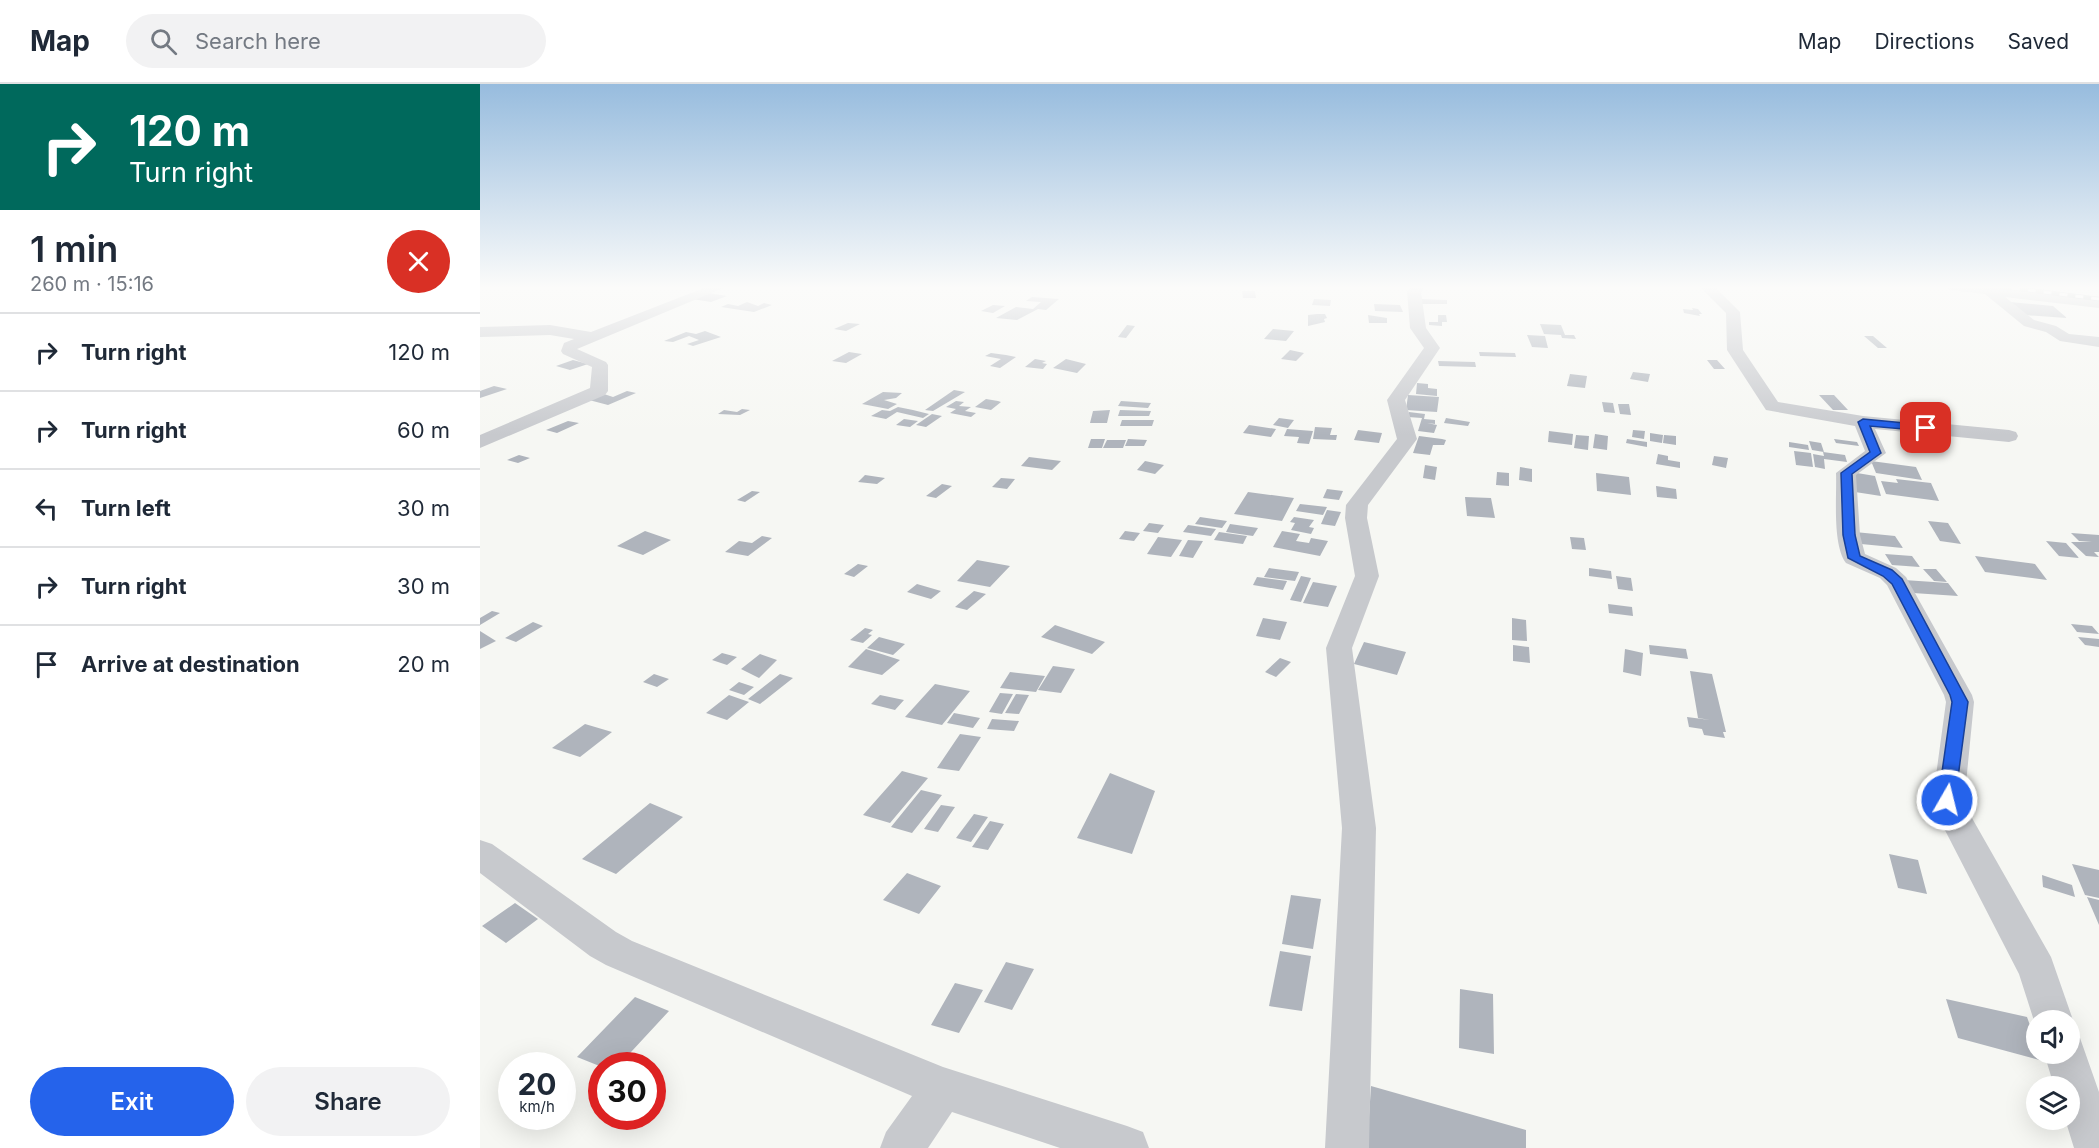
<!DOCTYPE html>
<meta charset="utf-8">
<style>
body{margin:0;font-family:Inter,sans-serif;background:#f2f2f3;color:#1f2937;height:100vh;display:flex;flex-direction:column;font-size:22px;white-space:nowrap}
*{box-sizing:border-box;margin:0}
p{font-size:20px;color:#747a83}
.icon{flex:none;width:33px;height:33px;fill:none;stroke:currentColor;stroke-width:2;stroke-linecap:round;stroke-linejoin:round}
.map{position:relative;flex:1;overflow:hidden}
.sheet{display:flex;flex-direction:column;background:#fff;width:480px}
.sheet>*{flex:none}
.top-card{background:#00695c;color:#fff;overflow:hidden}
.fabs{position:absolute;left:1546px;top:926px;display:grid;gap:12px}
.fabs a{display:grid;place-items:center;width:54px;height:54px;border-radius:50%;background:#fff;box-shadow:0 6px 24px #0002;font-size:30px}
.speed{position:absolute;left:18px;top:968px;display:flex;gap:12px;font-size:30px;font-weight:700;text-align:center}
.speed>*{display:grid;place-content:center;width:78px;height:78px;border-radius:50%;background:#fff;box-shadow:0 6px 24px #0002;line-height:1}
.speed small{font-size:15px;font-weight:400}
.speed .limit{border:9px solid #d22;background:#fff;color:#111}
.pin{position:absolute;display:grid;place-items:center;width:51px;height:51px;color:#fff;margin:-26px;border-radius:12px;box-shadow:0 3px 9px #0006}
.me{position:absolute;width:66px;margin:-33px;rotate:8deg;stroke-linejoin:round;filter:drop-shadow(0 0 4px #0008)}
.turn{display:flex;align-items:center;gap:21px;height:126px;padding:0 30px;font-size:27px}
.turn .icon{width:78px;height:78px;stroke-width:2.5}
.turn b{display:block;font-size:42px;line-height:51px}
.round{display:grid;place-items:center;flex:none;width:63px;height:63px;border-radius:32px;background:#f2f2f3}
.head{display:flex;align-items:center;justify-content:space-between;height:102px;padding:0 30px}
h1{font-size:36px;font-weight:600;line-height:45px}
.action{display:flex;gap:12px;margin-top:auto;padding:12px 30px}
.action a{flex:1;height:69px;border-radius:36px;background:#2563eb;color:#fff;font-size:24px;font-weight:600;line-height:69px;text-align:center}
.action a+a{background:#f2f2f3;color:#1f2937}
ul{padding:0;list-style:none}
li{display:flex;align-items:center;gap:18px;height:78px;padding:0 30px;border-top:2px solid #e0e1e3}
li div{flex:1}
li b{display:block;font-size:22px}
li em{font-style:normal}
header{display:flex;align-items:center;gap:36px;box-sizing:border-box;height:84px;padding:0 30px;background:#fff;border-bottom:2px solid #e0e1e3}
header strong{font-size:28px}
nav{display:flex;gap:33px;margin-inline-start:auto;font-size:21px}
.search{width:420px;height:54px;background:#f2f2f3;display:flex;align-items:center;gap:15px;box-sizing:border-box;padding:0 21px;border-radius:33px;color:#747a83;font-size:22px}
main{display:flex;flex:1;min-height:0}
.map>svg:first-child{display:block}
.building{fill:#afb4bc}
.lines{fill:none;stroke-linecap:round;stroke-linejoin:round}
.minor{fill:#c7c9cd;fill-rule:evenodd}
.rail-casing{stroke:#a6abb2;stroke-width:4.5}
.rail{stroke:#fff;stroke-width:3;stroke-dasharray:8;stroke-linecap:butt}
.route{fill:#2563eb;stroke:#184099;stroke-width:1.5}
</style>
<header>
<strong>Map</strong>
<div class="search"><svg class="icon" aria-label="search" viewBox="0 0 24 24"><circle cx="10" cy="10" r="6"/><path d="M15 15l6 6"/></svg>Search here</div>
<nav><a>Map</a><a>Directions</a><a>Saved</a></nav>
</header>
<main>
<section class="sheet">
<div class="top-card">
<div class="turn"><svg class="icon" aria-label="right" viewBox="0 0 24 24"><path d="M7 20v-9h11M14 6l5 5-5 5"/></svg><div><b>120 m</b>Turn right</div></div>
</div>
<div class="head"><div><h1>1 min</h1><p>260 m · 15:16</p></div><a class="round" style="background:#d93025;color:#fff"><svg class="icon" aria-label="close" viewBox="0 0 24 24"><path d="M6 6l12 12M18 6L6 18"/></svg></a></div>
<ul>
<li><svg class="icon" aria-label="right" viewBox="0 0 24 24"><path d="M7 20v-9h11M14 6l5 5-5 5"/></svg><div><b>Turn right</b></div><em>120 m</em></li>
<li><svg class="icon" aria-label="right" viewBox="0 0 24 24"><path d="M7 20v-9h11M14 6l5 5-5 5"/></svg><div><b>Turn right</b></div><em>60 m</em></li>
<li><svg class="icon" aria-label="left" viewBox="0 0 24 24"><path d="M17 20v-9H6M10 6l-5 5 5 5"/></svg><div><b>Turn left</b></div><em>30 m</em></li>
<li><svg class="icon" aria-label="right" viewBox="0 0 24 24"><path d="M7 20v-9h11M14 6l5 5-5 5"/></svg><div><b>Turn right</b></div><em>30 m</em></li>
<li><svg class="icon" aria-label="arrive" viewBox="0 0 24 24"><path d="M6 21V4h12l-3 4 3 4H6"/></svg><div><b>Arrive at destination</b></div><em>20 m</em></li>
</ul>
<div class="action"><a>Exit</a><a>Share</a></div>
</section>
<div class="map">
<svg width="1619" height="1064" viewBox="0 0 1619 1064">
<rect width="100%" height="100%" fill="#f6f7f3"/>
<path class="building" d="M762 207H775L776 214H763Z
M228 209 247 212 231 218 212 215Z
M552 213 579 215 566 226 558 225 537 236 516 234 536 223 553 225 561 218 546 217Z
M834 215 851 216 850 222 832 221Z
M940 215 967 216V220H940Z
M267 218 278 222 284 219 292 221 274 228 241 223 248 220 258 222Z
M1530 218 1573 222 1587 234 1543 231Z
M894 220 920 221 923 228 895 227Z
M513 221 525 222 513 229 501 227Z
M1212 224 1218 225 1222 230H1219L1220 232 1204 229 1203 225 1213 226Z
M837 230H845L847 234 844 235 845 238 828 242V231Z
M888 231 907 234V239H889Z
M958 231H966L967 238H962V242L949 241V238H958Z
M368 239 380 240 366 247 354 245Z
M1060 240 1081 241 1085 251H1094L1096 255 1082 254 1081 251 1064 250Z
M647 241 655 242 646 254 638 253Z
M793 245 814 247 806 257 784 255Z
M225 247 241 253 213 262 207 260 219 256 209 252 193 258 184 257 206 248 216 250Z
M1047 251 1065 252 1068 264 1052 263Z
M1384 252H1393L1407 264H1398Z
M810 266 824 269 816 277 801 275Z
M369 268 382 270 366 279 352 277Z
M999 268 1035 269 1036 273 1000 272Z
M511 269 526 271 536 273 520 284 510 282 521 275 505 272Z
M555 275 566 277 562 279 567 280 563 285 545 283Z
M586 275 606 280 597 289 573 284Z
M93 276 108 280 90 286 76 282Z
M1227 276H1237L1245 285H1234Z
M958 277 995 278 996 283 959 282Z
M1153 288 1170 290 1168 298 1150 295Z
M1090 290 1107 292 1105 304 1087 302Z
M937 299 948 300V304L957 305V312L936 310Z
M14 302 27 305 0 314V307Z
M474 306 485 308 453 327 445 326Z
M147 307 156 309 128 321 109 316 124 310 133 313Z
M403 308 422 309 416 314 404 316 417 320 408 325 382 320Z
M928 311 959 313 957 328 926 326Z
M1339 311H1354L1368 326H1353Z
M506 315 518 317 521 318 511 326 495 323Z
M476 317 484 318 479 322 491 323 485 327 496 329 491 333 470 329 476 325 466 323Z
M641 317 671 319 668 324 638 322Z
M1122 318 1133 319 1135 329 1124 328Z
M1138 320H1149L1151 331 1140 330Z
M418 323 433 326 449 330 443 334 417 328 406 335 391 332 402 326 410 327Z
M262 325 270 326 260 331 238 330 244 326 257 328Z
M630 326 627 339H610L613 327Z
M640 326 671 327 669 332H638Z
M929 328 945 330 944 335 955 336V340L947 339 957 341 954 349 938 347 942 334 928 333Z
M452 330 462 332 446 343 436 341Z
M799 334 814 336 808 344 793 341Z
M966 334 990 338 988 342 964 339Z
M424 335 438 337 430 343 416 341Z
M642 336H674L672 342H640Z
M88 337 99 339 77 349 66 346Z
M769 341 796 345 791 353 763 349Z
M835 343 852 344 850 351H857L856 356 833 355Z
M807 345 833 347 829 360 817 359 819 353 804 352Z
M878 346 902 349 899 359 874 356Z
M1153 346 1165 347 1164 355 1152 353Z
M1069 347 1093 350 1092 361 1068 358Z
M1170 349 1183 351 1182 359 1170 357Z
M1115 350 1128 352 1127 366 1113 364Z
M1096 351 1109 352 1108 366 1094 364Z
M1184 351 1196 352V361L1183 359Z
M939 352 962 355 966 356 964 361H953L950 371 933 369Z
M611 355H625L622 364H608Z
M648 355 667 356 664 362H645Z
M1147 355 1167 358V363L1146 359Z
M1354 355 1377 358 1379 362 1356 359Z
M627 356H646L643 364H623Z
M1329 357 1341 359 1344 368 1332 366Z
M1309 358 1328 361 1329 366 1309 363Z
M1314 367 1331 369 1333 383 1316 381Z
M1343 368 1365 371 1367 378 1344 375 1345 385 1335 383 1333 370 1344 372Z
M1178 370 1188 372V376L1200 378V384L1176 380Z
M39 371 50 374 38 379 27 376Z
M1234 372 1248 374 1246 384 1232 381Z
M549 373 581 377 572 386 541 382Z
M665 377 684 381 675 390 657 386Z
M1391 377 1436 383 1442 396 1396 389Z
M945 381 957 383 955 396 943 394Z
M1040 383 1052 385V398L1039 396Z
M1017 388 1029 389V402L1016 401Z
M1371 388 1395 392 1401 412 1375 408Z
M1116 389 1149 393 1151 411 1117 407Z
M385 391 405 394 397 400 378 398Z
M521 394 535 395 527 405 512 403Z
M1416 395 1451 399 1459 417 1406 410 1401 397 1418 399Z
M462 400 472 402 456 414 446 412Z
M1176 402 1196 405 1197 415 1177 413Z
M847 405 863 407 859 416 843 414Z
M272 407 280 408 265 418 257 416Z
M768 408 814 414 802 437 754 430Z
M985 413 1011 414 1015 434 987 432Z
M820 420 847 423 843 431 816 427Z
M847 426 861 428 855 442 841 440Z
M720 433 747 437 742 444 715 440Z
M814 433 834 436 829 443 834 444 831 450 811 446 815 439 810 438Z
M1448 437 1468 439 1481 460 1460 457Z
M669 439 684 441 678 449 663 447Z
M750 440 778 444 773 452 746 448Z
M708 441 736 445 731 452 703 448Z
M165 447 191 456 163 471 137 462Z
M645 447 660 449 654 457 639 455Z
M802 447 820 450 816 457 829 459 831 454 848 457 840 472 793 463Z
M739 448 767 452 763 460 734 456Z
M1375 448 1415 452 1423 464 1381 460Z
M1591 449 1619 451V468H1614L1619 473 1606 472 1591 458H1612L1599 457Z
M282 452 292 454 268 472 245 468 259 457 272 459Z
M678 453 702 456 691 473 667 470Z
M1090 453 1104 454 1106 466 1092 465Z
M708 456 723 457 713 474 699 472Z
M1566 457 1586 459 1599 474 1579 472Z
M1405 470 1432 472 1440 483 1412 481Z
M1495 472 1555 480 1567 496 1505 488Z
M497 476 530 482 510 503 477 497Z
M378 480 388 482 374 493 364 490Z
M789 484 819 488 815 497 784 493Z
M1109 484 1131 487 1132 495 1109 492Z
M1443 485H1456L1467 498 1454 497Z
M821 492 831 494 821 518 810 516Z
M1136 492 1151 494 1153 507 1138 505Z
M777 493 807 497 803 506 773 501Z
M1424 496 1468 499 1478 512 1433 509Z
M833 498 857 502 848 523 823 519Z
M437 500 461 507 451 515 427 508Z
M494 507 506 510 487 526 475 523Z
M1128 520 1152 523 1153 532 1129 529Z
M12 527 20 529 0 541V534Z
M783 534 807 538 800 556 776 552Z
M1032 534 1046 536 1047 557 1032 556Z
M53 538 63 542 36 558 25 554Z
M1591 540 1612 542 1619 550 1597 548Z
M575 541 625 558 612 570 561 553Z
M385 544 393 546 388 550 392 551 383 559 370 556Z
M0 547 16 557 0 565Z
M399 553 425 560 413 571 387 564Z
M1598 553 1619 555V563L1605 561Z
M884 558 926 568 917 591 874 580Z
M1033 561 1049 563 1050 579 1033 577Z
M1169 561 1206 565 1208 575 1170 570Z
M386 565 420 576 402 591 368 583Z
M1145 565 1163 569 1161 592 1143 588Z
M242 569 257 573 247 581 232 576Z
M280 570 297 576 279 594 261 585Z
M800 574 811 578 796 593 785 588Z
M573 582 595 585 581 609 558 606Z
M1210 587 1232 590 1246 648H1243L1245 654 1224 651 1222 645 1209 643 1207 633 1230 636 1218 634Z
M530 588 565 592 556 608 520 604Z
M174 590 189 595 177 603 163 598Z
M300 590 313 594 280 620 268 615Z
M259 598 274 603 264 611 249 606Z
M455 600 490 607 462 641 425 633Z
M520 609 533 610 522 630 509 628Z
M536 610 549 611 539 630 525 629Z
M249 611 269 618 247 636 226 629Z
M400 611 424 616 415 626 391 620Z
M474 629 500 634 493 644 467 639Z
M512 635 539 637 534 647 507 645Z
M105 640 132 648 100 673 72 664Z
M480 650 501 653 479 687 457 684Z
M422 687 448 694 410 739 383 731Z
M630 689 675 707 652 770 597 754Z
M441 706 462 711 432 749 411 743Z
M170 719 203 733 136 790 102 775Z
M461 721 475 723 458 748 444 745Z
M494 730 508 733 491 758 476 754Z
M510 737 524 740 508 766 492 763Z
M1409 770 1438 776 1447 810 1418 804Z
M1592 780 1619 786V814L1605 811Z
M427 789 461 802 439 830 403 816Z
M1562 791 1592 801 1595 813 1563 803Z
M811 811 841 815 833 865 802 860Z
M1607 813 1619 816V841Z
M35 819 58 835 26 859 2 842Z
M800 867 831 872 822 927 789 922Z
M526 878 554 885 532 926 504 918Z
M475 899 503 906 479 949 451 941Z
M980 905 1013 910 1014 970 979 964Z
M155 913 189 927 139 981H122V983L97 973Z
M1466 915 1547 933 1557 961V969H1560L1563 977 1478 954Z
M891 1002 1046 1046V1064H887Z"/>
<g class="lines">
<path class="minor" d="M229 202H248L97 265 126 278 128 281V307L125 311 0 364V351L110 304 112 283 83 270 81 267 84 259 94 255 70 251 0 253V243L70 241 111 248Z
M931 202H946L941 208 946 244 960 264 925 316 937 355 888 421 887 434 899 492 872 564 896 744 889 1064H845L862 744 846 564 875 492 865 434 866 421 917 355 907 316 944 264 930 244 927 207Z
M1219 202H1234L1260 228 1263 266 1298 318 1383 332 1529 346 1536 348 1538 352 1536 356 1529 358 1395 345 1406 369 1376 391 1380 451 1385 470 1416 484 1426 493 1492 611 1494 618 1484 720 1571 873 1593 936 1590 943V936H1557V946L1539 890 1452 721 1466 618 1464 611 1407 501 1400 494 1366 479C1352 460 1357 413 1356 389L1385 367 1375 342 1286 326 1247 266 1246 229Z
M1463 202H1505L1619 216V224L1525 213 1554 236 1576 242 1589 250 1619 253V263L1580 257 1566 248 1544 242 1505 210 1470 206Z
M0 756 12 760 136 848 152 857 463 983 647 1042 663 1048 669 1064H580L472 1028 448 1064H400L406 1048 432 1012 126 881 110 872 0 789Z
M1590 950 1600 954 1619 1008V1064H1594L1585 1035H1590V1002H1574L1564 969H1590Z"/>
<g class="rail-casing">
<path id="rail" d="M1516 202 1619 215"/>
</g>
<use href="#rail" class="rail"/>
</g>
<linearGradient id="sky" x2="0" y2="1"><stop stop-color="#97bcde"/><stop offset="0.58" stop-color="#fbfbfa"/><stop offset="1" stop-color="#fbfbfa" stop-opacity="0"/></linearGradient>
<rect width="1619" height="351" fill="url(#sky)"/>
<path class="route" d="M1383 335 1446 341 1451 344 1446 347 1390 342 1401 369 1372 390 1375 451 1380 472 1412 486 1422 495 1488 618 1475 716 1473 721 1467 723 1461 721 1458 716 1472 618 1470 611 1412 500 1403 492 1368 474 1363 451 1361 389 1390 368 1378 338Z"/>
</svg>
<div class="fabs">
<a><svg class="icon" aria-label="sound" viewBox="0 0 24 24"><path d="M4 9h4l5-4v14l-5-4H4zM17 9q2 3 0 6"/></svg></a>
<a><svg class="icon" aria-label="layers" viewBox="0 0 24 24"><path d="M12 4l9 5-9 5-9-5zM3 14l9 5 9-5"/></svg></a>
</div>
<div class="speed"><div>20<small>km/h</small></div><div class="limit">30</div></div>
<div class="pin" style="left:1446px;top:344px;background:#d93025"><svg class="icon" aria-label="arrive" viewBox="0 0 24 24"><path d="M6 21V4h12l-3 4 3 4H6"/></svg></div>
<svg class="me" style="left:1467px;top:716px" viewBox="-20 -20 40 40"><circle r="17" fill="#2563eb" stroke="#fff" stroke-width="3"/><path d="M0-11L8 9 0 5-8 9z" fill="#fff"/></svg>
</div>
</main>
